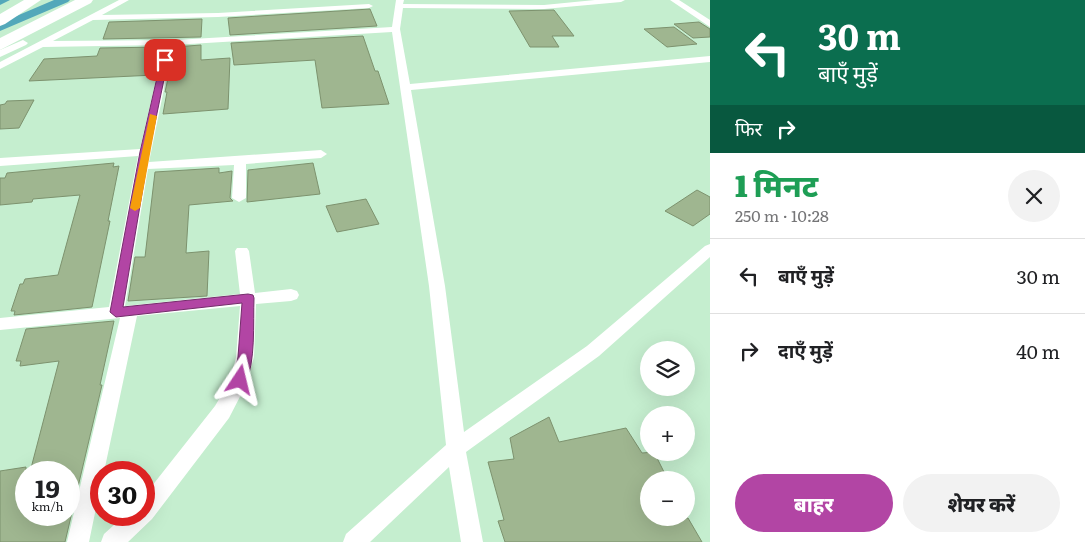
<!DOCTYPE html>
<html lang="hi">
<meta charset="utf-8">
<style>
body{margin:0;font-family:Literata,"Noto Sans Devanagari",serif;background:#f2f2f2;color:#202124;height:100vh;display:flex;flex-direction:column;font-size:19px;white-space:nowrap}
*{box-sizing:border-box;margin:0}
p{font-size:16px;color:#757577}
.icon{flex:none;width:28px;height:28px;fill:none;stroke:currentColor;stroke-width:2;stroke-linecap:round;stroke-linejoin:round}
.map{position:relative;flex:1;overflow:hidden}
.drawer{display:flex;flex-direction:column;background:#fff;width:375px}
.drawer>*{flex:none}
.guide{background:#0b6e4f;color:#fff;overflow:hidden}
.tools{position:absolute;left:640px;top:341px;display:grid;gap:10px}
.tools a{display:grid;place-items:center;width:55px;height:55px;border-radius:50%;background:#fff;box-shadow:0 5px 20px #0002;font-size:25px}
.speed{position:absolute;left:15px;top:461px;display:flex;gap:10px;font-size:25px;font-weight:700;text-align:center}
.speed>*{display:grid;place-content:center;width:65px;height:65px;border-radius:50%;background:#fff;box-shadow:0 5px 20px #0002;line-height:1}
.speed small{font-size:12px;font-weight:400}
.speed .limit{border:8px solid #d22;background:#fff;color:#111}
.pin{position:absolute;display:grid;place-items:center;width:42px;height:42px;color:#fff;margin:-21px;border-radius:10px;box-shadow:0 2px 8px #0006}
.me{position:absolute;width:55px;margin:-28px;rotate:10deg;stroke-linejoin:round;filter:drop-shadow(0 0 4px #0008)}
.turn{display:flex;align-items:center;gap:18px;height:105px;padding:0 25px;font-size:22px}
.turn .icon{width:65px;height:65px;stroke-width:2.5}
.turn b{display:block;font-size:35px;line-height:42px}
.then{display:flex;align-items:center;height:48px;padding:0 25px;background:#0003;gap:10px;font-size:19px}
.round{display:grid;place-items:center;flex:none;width:52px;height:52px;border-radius:26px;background:#f2f2f2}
.headline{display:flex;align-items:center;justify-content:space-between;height:85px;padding:0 25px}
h1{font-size:30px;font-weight:800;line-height:38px;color:#1e9e55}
.cta{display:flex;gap:10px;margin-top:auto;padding:10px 25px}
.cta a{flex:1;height:58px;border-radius:30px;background:#b245a4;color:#fff;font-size:20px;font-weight:800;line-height:58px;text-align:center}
.cta a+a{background:#f2f2f2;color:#202124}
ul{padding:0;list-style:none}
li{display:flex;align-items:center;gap:15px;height:75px;padding:0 25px;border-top:1px solid #e0e0e0}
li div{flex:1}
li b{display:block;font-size:19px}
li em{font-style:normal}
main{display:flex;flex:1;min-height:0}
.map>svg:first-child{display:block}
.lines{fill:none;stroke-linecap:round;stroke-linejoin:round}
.canal{fill:#53a8ba;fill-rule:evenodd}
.building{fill:#9fb690;stroke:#7d926e}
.street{fill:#fff;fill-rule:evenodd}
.highway{fill:#fff;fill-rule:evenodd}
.route{fill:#b245a4;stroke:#742d6b}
.slow{fill:#f59e0b}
</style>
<main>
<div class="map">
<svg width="710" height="542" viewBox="0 0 710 542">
<rect width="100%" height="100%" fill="#c5eecf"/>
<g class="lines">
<path class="canal" d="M0 0H10L0 5Z
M54 0H70L68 2 0 31V23Z"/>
</g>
<path class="building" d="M370 9 377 26 230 35 228 18Z
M554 10 574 36H552L559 47H530L509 11Z
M202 19 201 37 103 39 109 22Z
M699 22 710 29V37L693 38 674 24Z
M674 27 697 44 667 47 644 29Z
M363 36 375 71H378L389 104 322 108 315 60 234 65 231 43Z
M201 45V60L230 58 228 109 163 114 167 92H165L175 47Z
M162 47 155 75 29 81 44 59 97 56 100 48Z
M34 100 19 128 0 129V105L5 104 7 101Z
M114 163 113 167 119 166 108 221H110L92 307 14 315 15 311H11L20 284H23L25 279 58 275 80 195 33 199 32 202 0 205V178H5L7 173Z
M313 163 320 194 247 202 248 170Z
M219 168V173L232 171 230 198 233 201 189 205 186 253 209 251 207 296 128 301 135 257H145L155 172Z
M697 190 710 197V214L693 226 665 211Z
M366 199 379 224 337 232 326 206Z
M114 321 100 385H102L65 542H0V471L26 467V515H69V472H30L59 361 20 366 21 361H16L26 329Z
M549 417 559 442 626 428 642 453 654 452 668 480H649V518H688L702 542H505L498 521 504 520 488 462 514 459 510 438Z"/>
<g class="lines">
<path class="street" d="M119 0H129L102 15 218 13 369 4 373 6 369 8 218 17 93 20 53 41 175 40 392 27 396 0H404L403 4 544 5 595 0H625L621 2 544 9 403 8 400 29 410 84 710 56V62L411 90 445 286 464 432 587 346 705 246 710 244V257L599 356 466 452 483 542H461L449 467 370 542H343L346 534 446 445 429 286 392 32 173 45 149 162 321 150 327 154 321 158 246 164V198L239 202 232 198 234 165 148 169 125 306 240 294 235 251 237 248H247L249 251 255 293 291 289 297 291 299 295 297 299 291 301 256 304 254 357 246 385 229 418 152 519 128 542H101L104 534 125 515H144V496L215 406 231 379 236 357 240 306 137 316 104 472H101V484L89 542H67L120 318 0 330V318L109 307 138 156 0 166V158L140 149 164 45 43 47 0 69V62Z
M670 0H679L710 20V27Z
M23 40 28 43 26 45 0 57V50Z"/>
<path class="highway" d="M24 0H41L5 24 0 26V14Z
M75 0H93L91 3 0 50V38Z"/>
</g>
<path class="route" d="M165 58 168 60 149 152 123 307 248 294 253 295 254 298C253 322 256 363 245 384L240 385 236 384 234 380 238 357 242 303 116 317 110 312 140 152 161 60Z"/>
<path class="slow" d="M150 114 157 116 140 208 135 211 130 208Z"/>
</svg>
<div class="tools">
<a><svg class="icon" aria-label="layers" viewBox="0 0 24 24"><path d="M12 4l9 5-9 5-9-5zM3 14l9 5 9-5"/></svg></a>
<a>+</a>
<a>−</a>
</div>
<div class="speed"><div>19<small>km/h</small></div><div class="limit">30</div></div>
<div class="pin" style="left:165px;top:60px;background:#d93025"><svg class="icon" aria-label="arrive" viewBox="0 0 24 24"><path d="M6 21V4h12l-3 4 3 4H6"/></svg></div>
<svg class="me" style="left:240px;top:380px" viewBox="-20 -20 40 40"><path d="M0-17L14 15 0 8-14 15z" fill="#b245a4" stroke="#fff" stroke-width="4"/></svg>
</div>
<section class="drawer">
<div class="guide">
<div class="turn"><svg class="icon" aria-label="left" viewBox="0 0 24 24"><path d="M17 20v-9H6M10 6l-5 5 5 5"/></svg><div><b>30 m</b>बाएँ मुड़ें</div></div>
<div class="then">फिर<svg class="icon" aria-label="right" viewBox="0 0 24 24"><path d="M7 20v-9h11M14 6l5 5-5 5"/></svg></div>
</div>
<div class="headline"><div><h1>1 मिनट</h1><p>250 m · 10:28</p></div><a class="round"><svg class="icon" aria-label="close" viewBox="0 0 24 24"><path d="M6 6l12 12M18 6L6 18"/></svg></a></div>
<ul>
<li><svg class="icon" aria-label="left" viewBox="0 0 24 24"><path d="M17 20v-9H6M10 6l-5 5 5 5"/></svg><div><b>बाएँ मुड़ें</b></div><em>30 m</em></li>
<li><svg class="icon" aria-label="right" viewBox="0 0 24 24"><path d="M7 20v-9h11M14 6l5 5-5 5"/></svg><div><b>दाएँ मुड़ें</b></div><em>40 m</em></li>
</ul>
<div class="cta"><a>बाहर</a><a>शेयर करें</a></div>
</section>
</main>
